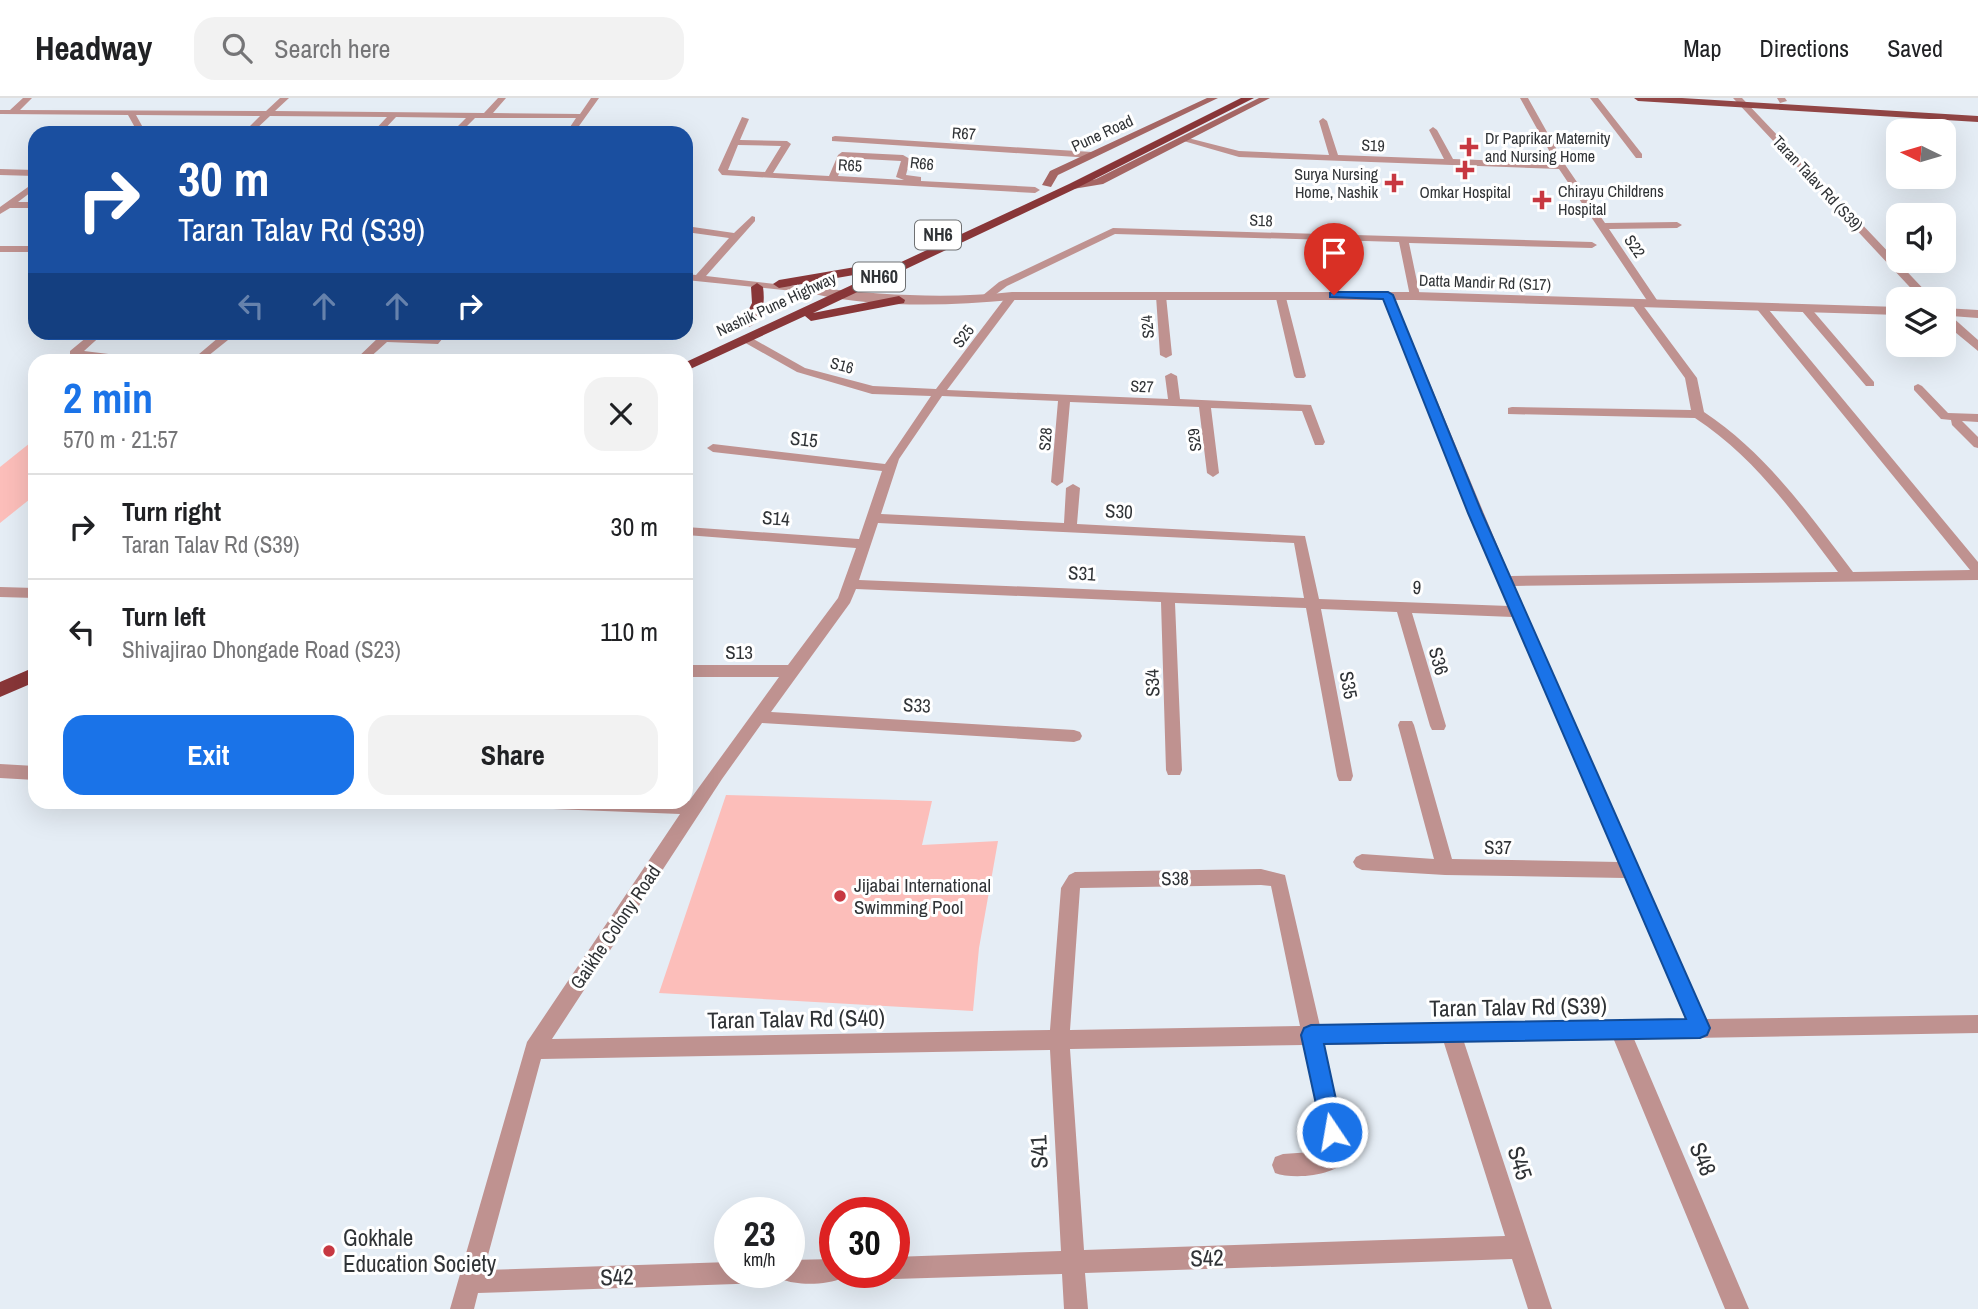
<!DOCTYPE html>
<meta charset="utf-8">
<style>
body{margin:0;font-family:"Archivo Narrow",sans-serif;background:#f2f2f2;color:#202124;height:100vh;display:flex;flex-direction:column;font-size:26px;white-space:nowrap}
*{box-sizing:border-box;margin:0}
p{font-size:23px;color:#757577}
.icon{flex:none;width:38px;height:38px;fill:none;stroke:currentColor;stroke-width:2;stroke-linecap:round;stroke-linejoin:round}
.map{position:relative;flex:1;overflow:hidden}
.side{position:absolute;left:28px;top:256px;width:665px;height:455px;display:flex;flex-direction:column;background:#fff;border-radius:21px;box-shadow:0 7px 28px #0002}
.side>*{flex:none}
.top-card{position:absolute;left:28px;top:28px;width:665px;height:214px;border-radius:21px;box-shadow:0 7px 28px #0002;background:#1a4fa0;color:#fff;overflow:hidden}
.needle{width:46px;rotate:275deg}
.tools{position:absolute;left:1886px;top:21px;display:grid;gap:14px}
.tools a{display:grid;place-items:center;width:70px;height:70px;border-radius:14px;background:#fff;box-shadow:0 7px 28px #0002;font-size:35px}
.speed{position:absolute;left:714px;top:1099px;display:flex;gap:14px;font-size:35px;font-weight:700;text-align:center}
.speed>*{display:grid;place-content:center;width:91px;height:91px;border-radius:50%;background:#fff;box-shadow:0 7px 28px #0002;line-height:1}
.speed small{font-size:18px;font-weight:400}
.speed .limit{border:10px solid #d22;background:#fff;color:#111}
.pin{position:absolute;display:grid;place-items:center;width:60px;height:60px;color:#fff;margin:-72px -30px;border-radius:50% 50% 50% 0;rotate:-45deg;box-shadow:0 0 7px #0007}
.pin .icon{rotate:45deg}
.me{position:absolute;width:77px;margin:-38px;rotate:348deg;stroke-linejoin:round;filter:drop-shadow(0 0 5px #0008)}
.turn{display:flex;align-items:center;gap:24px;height:147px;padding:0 35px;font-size:32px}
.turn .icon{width:91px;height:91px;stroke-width:2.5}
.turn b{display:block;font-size:49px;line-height:60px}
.lanes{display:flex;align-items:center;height:66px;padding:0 35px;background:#0003;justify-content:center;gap:35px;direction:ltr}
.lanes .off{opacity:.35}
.round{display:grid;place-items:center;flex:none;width:74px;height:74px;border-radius:21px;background:#f2f2f2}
.summary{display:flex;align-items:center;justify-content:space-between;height:119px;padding:0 35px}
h1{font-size:42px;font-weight:800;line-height:52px;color:#1a73e8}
.button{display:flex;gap:14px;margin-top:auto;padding:14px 35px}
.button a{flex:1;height:80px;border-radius:21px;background:#1a73e8;color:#fff;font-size:28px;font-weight:800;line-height:80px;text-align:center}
.button a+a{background:#f2f2f2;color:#202124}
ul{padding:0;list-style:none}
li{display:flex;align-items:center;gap:21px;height:105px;padding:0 35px;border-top:2px solid #e0e0e0}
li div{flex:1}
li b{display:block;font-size:26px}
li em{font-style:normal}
header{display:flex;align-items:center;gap:42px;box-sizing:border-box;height:98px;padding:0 35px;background:#fff;border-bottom:2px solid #e0e0e0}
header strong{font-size:33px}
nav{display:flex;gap:38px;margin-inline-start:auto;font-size:24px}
.search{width:490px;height:63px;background:#f2f2f2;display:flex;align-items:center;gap:18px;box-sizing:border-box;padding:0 24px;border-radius:21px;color:#757577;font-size:26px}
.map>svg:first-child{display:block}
.green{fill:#fcbeba}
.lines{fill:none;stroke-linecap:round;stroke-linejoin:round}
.minor{fill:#bf9290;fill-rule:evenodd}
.tertiary{fill:#bf9290;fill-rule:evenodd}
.secondary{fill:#a56664;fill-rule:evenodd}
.primary{fill:#914545;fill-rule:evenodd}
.trunk{fill:#883638;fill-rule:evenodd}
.route{fill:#1a73e8;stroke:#114b97;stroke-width:2}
.poi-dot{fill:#c73841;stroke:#fff;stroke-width:2.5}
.labels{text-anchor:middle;stroke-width:6;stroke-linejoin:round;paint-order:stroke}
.far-street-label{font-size:16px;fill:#303336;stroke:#fff}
.far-poi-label{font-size:16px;fill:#303336;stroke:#fff;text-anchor:start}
.shield{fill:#fff;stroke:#6e7072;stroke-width:2}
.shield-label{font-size:18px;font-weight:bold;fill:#303336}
.street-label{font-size:19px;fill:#303336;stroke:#fff}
.poi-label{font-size:19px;fill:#303336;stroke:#fff;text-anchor:start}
.near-street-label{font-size:23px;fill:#303336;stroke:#fff}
.near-poi-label{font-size:23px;fill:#303336;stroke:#fff;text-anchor:start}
</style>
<header>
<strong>Headway</strong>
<div class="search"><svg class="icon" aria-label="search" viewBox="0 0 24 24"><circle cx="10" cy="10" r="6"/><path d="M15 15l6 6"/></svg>Search here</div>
<nav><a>Map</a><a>Directions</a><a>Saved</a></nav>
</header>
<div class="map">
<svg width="1978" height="1211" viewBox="0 0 1978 1211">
<rect width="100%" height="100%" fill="#e5edf5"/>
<path class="green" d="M35 341V397L0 425V369Z
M726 697 932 703 922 747 998 743 979 850 973 913 659 895Z"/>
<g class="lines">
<path class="minor" d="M23 0H32L20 12 266 13 280 0H289L275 13 484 15 498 0H506L493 15 580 16 591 0H599L574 35H566L576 20H475L460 35H451L466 20 396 19 381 35H372L387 19 270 18 252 35H243L260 18 136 17 146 35H138L128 17 0 16V12H10Z
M1520 0H1528L1566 68 1605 125 1677 124 1682 127 1677 130 1609 131 1659 205 1658 207H1650L1559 71 1239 59 1180 42 1184 39 1239 53 1329 57 1319 23 1323 20 1327 23 1338 57 1444 61 1429 32 1433 29 1437 32 1453 61 1556 65Z
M1590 0H1598L1642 56V60H1636Z
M1777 0H1785L1787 3 1780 5Z
M742 19 749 21 740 42 787 43 791 46 773 75 829 78 838 57 842 54 903 57 910 61 906 77 921 79V83L1035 89 1040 92 1035 95 722 77 718 72ZM738 47 781 48 765 74 728 72ZM845 60 901 63 896 79 904 82 838 78Z
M835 38 1092 54 1096 57 1092 60 832 43V39Z
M0 71 35 72V78L0 77Z
M35 84V91L18 104H35V110H10L0 116V109Z
M752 118 755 119V123L706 178 818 191 823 194 822 196 686 182V176L696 177 729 140 686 134V128L734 135Z
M1113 130 1592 144 1597 147 1592 150 1409 145 1420 198 1415 201 1410 198 1399 144 1115 136 1007 188 991 200 982 198 999 184Z
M0 148H35V154H0Z
M1276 194 1285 196 1306 278 1304 280H1296L1294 278 1275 196Z
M1388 194 1393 197 1510 478 1838 474C1795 417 1756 360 1695 320L1508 316V310L1512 309 1691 312 1685 280 1630 204 1635 201 1639 202 1697 280 1704 314C1767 356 1808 415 1853 474L1970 472 1756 210V206H1764L1978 464V482L1514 488 1706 921 1978 917V935L1634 941 1749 1211H1725L1614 942 1464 944 1552 1211H1528L1512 1161 1085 1175 1088 1211H1064L1062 1176 894 1181 886 1178 884 1174H894V1159L1061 1153 1050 952 541 961 484 1172 730 1164V1174H775L772 1182 764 1185 478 1195 474 1211H450L527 944 680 716 553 711 547 709 545 704 689 703 779 579H686V567H788L838 500 856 450 686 437V429L859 441 882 373 713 354 707 350 713 346 885 366 931 298 872 296 797 274 742 243V239H750L805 270 873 288 936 291 1008 196H1016V200L947 292 1168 301 1165 278 1171 275 1177 278 1180 301 1311 307 1325 344 1323 347H1315L1302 313 1211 310 1219 375 1213 379 1207 375 1199 309 1070 304 1063 384 1057 388 1051 384 1058 303 942 298 899 361 881 416 1064 425 1066 390 1073 386 1080 390 1077 426 1305 438 1319 501 1509 508 1468 415 1383 197ZM878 425 1294 445 1304 500 859 482ZM856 491 1161 504 1166 672 1168 677H1180L1182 672 1175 505 1306 510 1337 678 1339 683H1351L1353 678 1321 511 1397 514 1430 628 1432 632H1444L1446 628 1412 515 1513 519 1619 764 1452 761 1414 627 1412 623H1400L1398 627 1434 761 1362 756 1356 759 1353 764 1356 769 1362 772 1445 777 1625 780 1686 922 1320 928 1285 777 1261 771 1075 774 1069 777 1061 790 1050 932 552 941 722 681 762 625 1074 644 1080 642 1082 638 1080 634 1074 632 771 614 850 505ZM1261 787 1271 788 1300 928 1070 932 1080 790ZM1444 945 1505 1138 1084 1152 1070 951 1304 947 1326 1053 1283 1056 1275 1059 1272 1067 1275 1075C1294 1082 1340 1078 1349 1058L1324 947Z
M1161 195 1166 198 1172 257 1166 260 1160 257 1156 198Z
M1801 208H1809L1874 284V288H1866L1801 212Z
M93 234H105L84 253 133 259 139 262H109L70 257V253Z
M225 234H238L203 262H192Z
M437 234H448L438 246 387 244 367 262H355L380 238 431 240Z
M1918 286 1922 288 1948 315 1978 316V324L1962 323 1978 339V350L1974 349 1952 327 1951 322 1941 321 1914 292V288Z
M0 489 35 490V500L0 499Z
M0 666 35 668V682L0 680Z
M835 1161V1174H846L843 1180C827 1187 797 1188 781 1181L778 1174H789V1162Z"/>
<path class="tertiary" d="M1733 0H1742L1933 201H1921Z
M818 190C883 197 946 201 1012 194H1415L1899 209V217L1415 202H1012C948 208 878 210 814 196L812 194Z
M1944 210 1978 212V220L1951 218 1978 242V253L1944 225Z"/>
<path class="secondary" d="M1207 0H1218L1058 77 1051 89 1042 87 1050 73Z
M1259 0H1270L1103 86 1073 91 1068 88 1096 81Z"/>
<path class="primary" d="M1634 0H1682L1978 18V24L1638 3Z"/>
<path class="trunk" d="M1241 0H1254L1077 90 813 215 899 198 905 202 904 205 811 223 805 218 686 273V264L1069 86Z
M873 166 877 167V173L779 190 773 186 779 182Z
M757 185 763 189C765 203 764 222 749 229L742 225 752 205 751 189Z
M35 569V584L0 599V584Z"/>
</g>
<path class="route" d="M1334 194H1388L1393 197 1482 415 1710 930 1707 937 1700 940 1324 946 1343 1034 1340 1042 1332 1045 1325 1042 1322 1034 1301 937 1304 930 1311 927 1686 921 1468 415 1383 201 1330 199V195Z"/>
<g class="poi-dot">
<path d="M1465.5 38.5h7v7h7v7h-7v7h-7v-7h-7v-7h7z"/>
<path d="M1461.5 61.5h7v7h7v7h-7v7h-7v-7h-7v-7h7z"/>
<path d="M1390.5 74.5h7v7h7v7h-7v7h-7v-7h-7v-7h7z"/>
<path d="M1538.5 91.5h7v7h7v7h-7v7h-7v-7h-7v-7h7z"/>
<circle cx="840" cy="798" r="7"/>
<circle cx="329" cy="1153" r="7"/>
</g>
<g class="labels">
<g class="far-street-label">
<text transform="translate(964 35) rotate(4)" y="6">R67</text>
<text transform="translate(1102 35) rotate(-25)" y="6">Pune Road</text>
<text transform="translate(1373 47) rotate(2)" y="6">S19</text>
<text transform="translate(922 65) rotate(6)" y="6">R66</text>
<text transform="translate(850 67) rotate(3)" y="6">R65</text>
<text transform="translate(1818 85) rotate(47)" y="6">Taran Talav Rd (S39)</text>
<text transform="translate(1261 122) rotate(2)" y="6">S18</text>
<text transform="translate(1635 148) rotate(56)" y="6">S22</text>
<text transform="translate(1485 184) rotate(2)" y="6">Datta Mandir Rd (S17)</text>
<text transform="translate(776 206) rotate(-25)" y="6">Nashik Pune Highway</text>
<text transform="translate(1147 229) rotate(-95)" y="6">S24</text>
<text transform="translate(963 238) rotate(-53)" y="6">S25</text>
<text transform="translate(842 267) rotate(15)" y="6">S16</text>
<text transform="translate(1142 288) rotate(2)" y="6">S27</text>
<text transform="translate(1045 341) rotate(-85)" y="6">S28</text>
<text transform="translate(1194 342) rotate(-97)" y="6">S29</text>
</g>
<g class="far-poi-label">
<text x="1485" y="46">Dr Paprikar Maternity<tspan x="1485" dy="18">and Nursing Home</tspan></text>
<text x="1378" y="82" text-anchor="end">Surya Nursing<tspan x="1378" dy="18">Home, Nashik</tspan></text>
<text x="1558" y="99">Chirayu Childrens<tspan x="1558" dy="18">Hospital</tspan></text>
<text x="1465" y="100" text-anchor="middle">Omkar Hospital</text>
</g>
<g class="shield">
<rect x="915" y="122.5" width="46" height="29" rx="5"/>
<rect x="853" y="164.5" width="52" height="29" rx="5"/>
</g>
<g class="shield-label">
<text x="938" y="143">NH6</text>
<text x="879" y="185">NH60</text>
</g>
<g class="street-label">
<text transform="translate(804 341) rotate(6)" y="7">S15</text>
<text transform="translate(1119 413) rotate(3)" y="7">S30</text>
<text transform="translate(776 420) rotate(4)" y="7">S14</text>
<text transform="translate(1082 475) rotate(3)" y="7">S31</text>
<text transform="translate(1417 489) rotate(3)" y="7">9</text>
<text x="739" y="561">S13</text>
<text transform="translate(1439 563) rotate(74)" y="7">S36</text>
<text transform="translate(1152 585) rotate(-92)" y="7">S34</text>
<text transform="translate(1349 587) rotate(79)" y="7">S35</text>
<text transform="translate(917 607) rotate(3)" y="7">S33</text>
<text transform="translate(1498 749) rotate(1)" y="7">S37</text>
<text transform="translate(1175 780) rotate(-1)" y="7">S38</text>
<text transform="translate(615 829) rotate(-56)" y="7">Gaikhe Colony Road</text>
</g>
<g class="poi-label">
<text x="854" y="794">Jijabai International<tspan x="854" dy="22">Swimming Pool</tspan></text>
</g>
<g class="near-street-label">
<text transform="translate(1518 909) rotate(-1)" y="8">Taran Talav Rd (S39)</text>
<text transform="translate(796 921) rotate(-1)" y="8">Taran Talav Rd (S40)</text>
<text transform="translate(1039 1054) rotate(-93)" y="8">S41</text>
<text transform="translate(1703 1061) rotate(67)" y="8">S48</text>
<text transform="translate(1520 1065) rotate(72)" y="8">S45</text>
<text transform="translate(1207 1160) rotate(-2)" y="8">S42</text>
<text transform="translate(617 1179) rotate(-2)" y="8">S42</text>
</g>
<g class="near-poi-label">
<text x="343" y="1148">Gokhale<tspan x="343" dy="26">Education Society</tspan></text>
</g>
</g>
</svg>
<div class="tools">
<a><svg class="needle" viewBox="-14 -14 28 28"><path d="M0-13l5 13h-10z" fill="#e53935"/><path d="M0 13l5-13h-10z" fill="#757577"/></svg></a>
<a><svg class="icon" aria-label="sound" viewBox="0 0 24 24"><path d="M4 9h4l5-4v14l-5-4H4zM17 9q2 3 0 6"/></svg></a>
<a><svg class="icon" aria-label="layers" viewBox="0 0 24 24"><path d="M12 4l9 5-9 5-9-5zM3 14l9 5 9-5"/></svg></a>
</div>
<div class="speed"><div>23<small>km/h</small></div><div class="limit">30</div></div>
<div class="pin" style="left:1334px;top:197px;background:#d93025"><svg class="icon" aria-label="arrive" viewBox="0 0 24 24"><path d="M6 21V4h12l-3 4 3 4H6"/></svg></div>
<svg class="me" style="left:1332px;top:1034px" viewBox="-20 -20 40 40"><circle r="17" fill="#1a73e8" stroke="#fff" stroke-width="3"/><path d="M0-11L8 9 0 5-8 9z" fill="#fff"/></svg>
<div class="top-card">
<div class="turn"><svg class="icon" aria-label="right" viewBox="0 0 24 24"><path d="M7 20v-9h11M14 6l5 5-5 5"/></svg><div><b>30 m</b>Taran Talav Rd (S39)</div></div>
<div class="lanes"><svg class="icon off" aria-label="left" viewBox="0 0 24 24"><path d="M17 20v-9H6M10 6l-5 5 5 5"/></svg><svg class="icon off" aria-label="ahead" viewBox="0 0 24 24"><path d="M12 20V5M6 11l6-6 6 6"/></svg><svg class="icon off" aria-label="ahead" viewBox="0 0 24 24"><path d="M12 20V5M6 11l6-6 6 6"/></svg><svg class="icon" aria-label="right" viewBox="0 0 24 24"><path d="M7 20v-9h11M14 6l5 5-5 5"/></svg></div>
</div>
<section class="side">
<div class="summary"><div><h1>2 min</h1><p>570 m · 21:57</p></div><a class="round"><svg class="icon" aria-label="close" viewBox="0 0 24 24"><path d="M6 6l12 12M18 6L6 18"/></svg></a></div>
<ul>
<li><svg class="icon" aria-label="right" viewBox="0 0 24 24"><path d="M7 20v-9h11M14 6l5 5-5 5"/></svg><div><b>Turn right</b><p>Taran Talav Rd (S39)</p></div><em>30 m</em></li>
<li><svg class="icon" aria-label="left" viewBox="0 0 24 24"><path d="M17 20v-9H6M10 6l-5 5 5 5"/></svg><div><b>Turn left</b><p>Shivajirao Dhongade Road (S23)</p></div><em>110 m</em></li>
</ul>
<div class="button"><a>Exit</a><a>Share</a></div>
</section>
</div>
